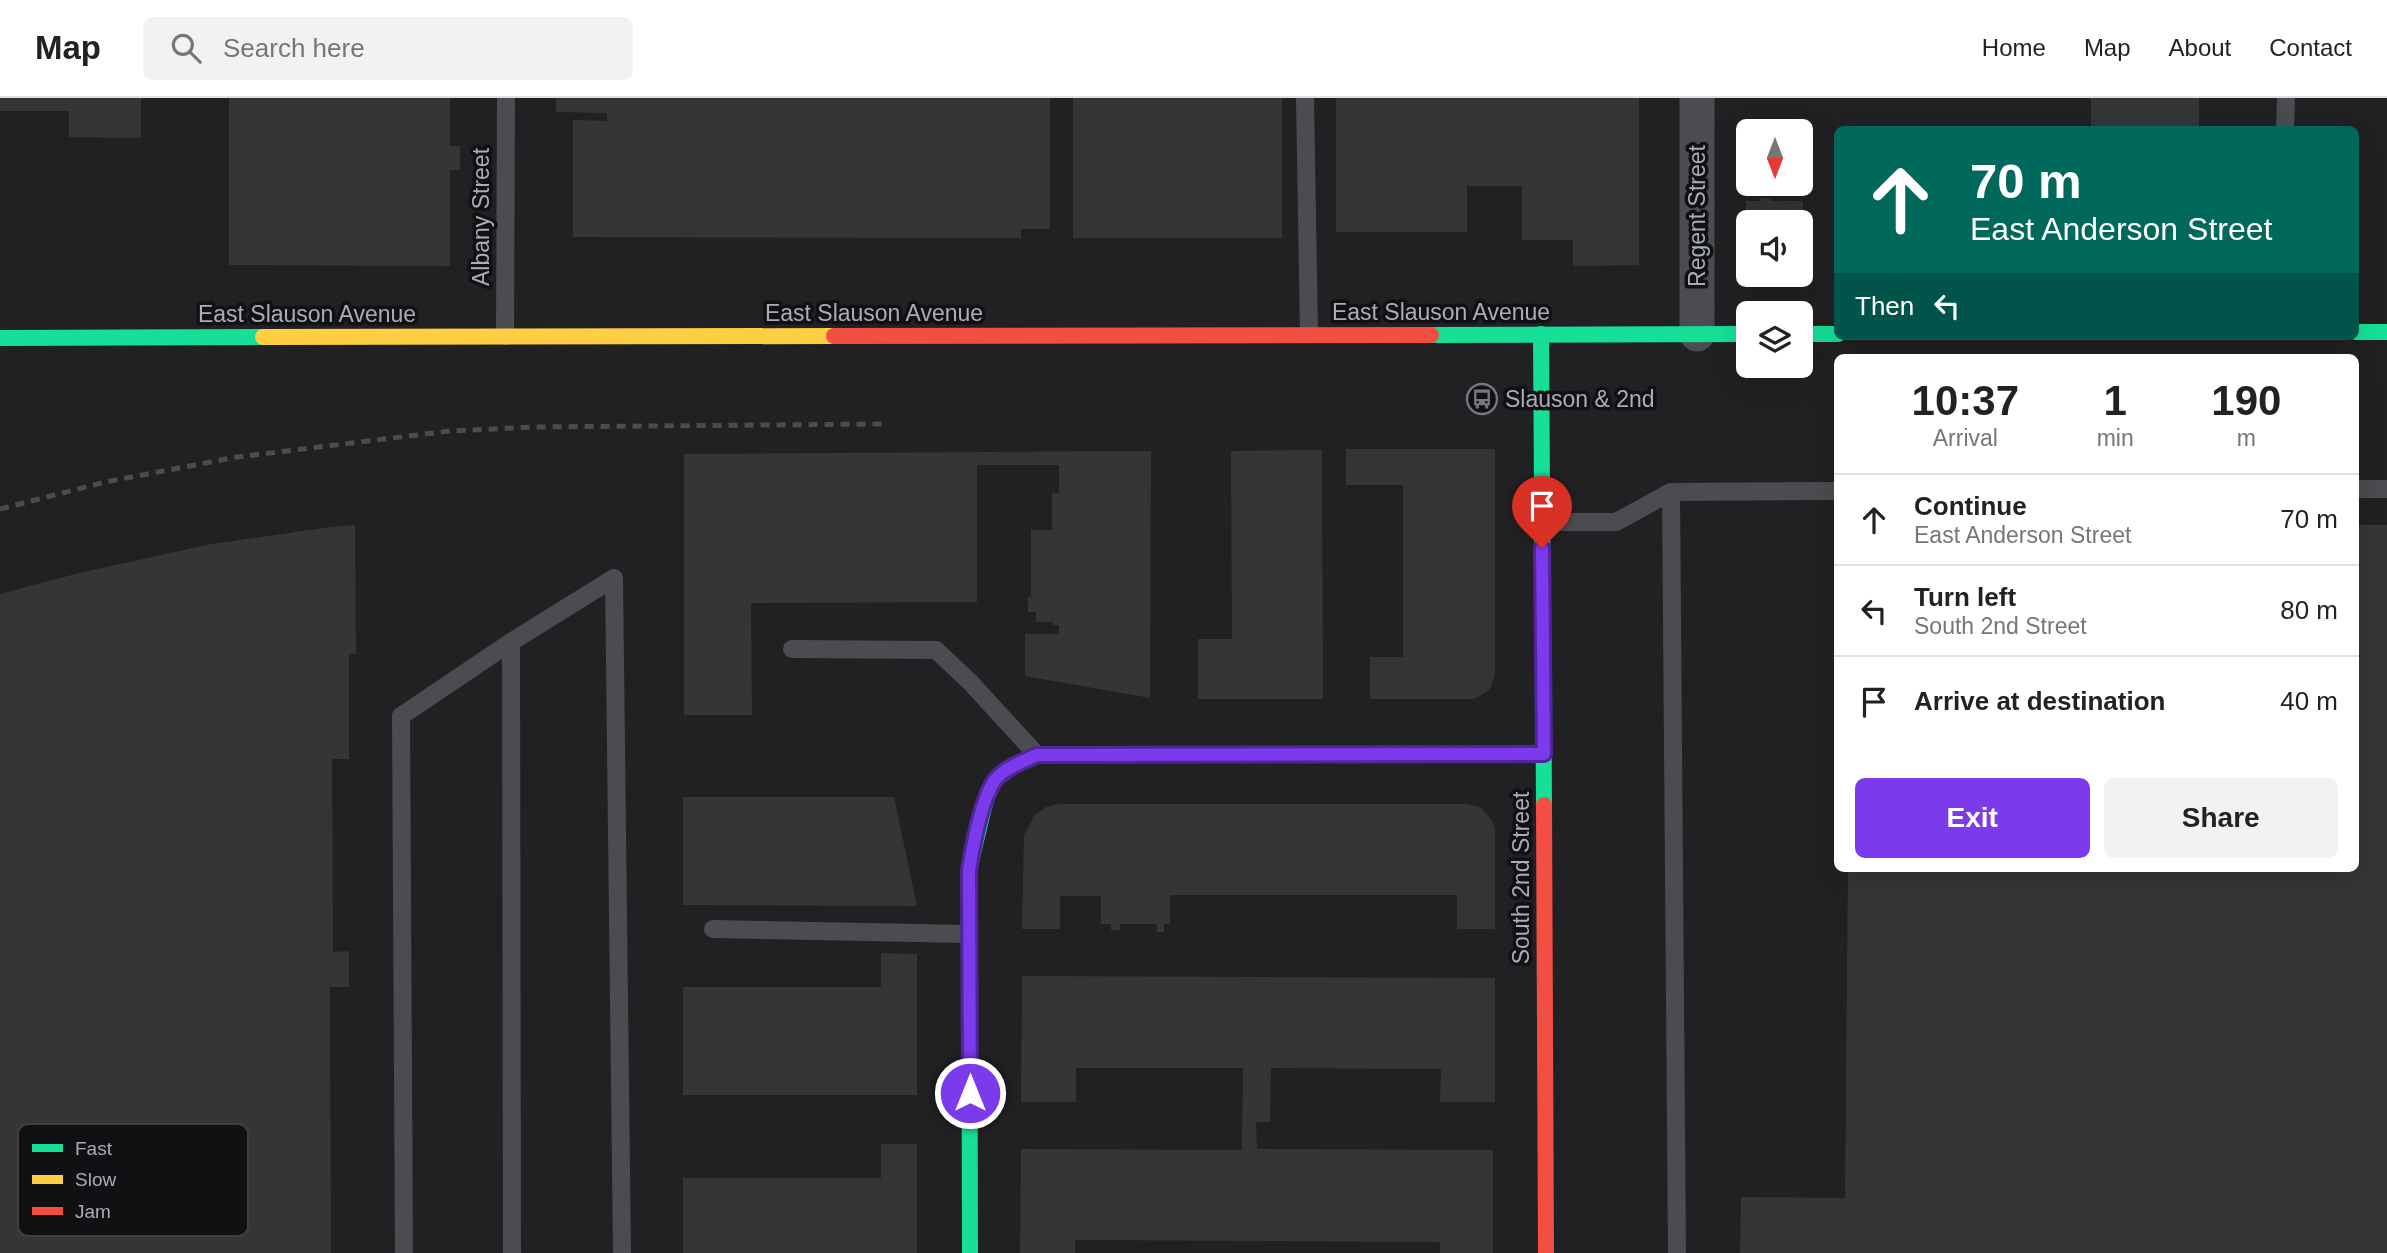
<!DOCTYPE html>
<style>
body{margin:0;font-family:Arial,sans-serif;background:#f2f2f2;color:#222;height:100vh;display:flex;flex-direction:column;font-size:26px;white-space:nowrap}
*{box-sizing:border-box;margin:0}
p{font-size:23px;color:#767676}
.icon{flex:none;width:38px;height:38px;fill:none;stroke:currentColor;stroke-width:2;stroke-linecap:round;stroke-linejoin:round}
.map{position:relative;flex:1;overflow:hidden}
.side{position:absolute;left:1834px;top:256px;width:525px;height:518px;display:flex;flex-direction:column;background:#fff;border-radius:10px;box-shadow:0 7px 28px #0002}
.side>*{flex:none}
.top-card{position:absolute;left:1834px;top:28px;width:525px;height:214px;border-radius:10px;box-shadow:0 7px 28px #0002;background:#00695c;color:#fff;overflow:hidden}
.needle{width:46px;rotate:180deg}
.controls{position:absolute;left:1736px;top:21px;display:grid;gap:14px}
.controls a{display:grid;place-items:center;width:77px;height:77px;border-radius:10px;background:#fff;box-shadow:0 7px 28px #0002;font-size:35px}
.pin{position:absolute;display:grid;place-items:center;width:60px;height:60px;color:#fff;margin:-72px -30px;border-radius:50% 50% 50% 0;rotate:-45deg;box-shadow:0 0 7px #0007}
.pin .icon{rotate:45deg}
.me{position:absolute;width:77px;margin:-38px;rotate:0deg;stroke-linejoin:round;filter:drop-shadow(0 0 5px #0008)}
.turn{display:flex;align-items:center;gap:24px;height:147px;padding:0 21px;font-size:32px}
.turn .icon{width:91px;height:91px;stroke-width:2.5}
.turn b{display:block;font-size:49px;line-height:60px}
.then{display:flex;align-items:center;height:66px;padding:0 21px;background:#0003;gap:14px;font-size:26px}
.eta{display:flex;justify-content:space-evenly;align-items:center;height:119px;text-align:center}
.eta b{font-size:42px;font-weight:600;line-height:49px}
.action{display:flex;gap:14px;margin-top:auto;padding:14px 21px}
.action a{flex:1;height:80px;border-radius:10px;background:#7c3aed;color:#fff;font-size:28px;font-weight:600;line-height:80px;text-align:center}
.action a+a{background:#f2f2f2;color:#222}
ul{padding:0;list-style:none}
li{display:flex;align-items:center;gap:21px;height:91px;padding:0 21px;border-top:2px solid #e0e0e0}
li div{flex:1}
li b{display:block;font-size:26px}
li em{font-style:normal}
header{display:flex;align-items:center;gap:42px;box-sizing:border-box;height:98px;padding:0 35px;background:#fff;border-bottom:2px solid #e0e0e0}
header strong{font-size:33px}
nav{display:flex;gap:38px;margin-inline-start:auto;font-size:24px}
.search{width:490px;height:63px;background:#f2f2f2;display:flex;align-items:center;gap:18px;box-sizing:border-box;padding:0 24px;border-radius:10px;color:#767676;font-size:26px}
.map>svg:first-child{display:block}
.built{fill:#212123;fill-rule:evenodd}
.building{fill:#353536}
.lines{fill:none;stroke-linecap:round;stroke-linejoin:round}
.lane{stroke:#4b4c50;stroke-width:18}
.street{stroke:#4b4c50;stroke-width:35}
.fast{stroke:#16e098;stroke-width:16}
.slow{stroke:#ffcf43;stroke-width:16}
.jam{stroke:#f24e42;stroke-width:16}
.rail{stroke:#4b4c4f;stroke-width:5;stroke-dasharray:9 7;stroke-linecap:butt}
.route-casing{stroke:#51269a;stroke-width:18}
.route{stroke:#7c3aed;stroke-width:12}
.labels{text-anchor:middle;stroke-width:7;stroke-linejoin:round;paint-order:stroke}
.street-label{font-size:23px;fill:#a8adb8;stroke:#111113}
.poi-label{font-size:23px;fill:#a8adb8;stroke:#111113;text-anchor:start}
.key{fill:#111113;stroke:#3e4045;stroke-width:2}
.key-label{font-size:19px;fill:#a8adb8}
</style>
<header>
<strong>Map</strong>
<div class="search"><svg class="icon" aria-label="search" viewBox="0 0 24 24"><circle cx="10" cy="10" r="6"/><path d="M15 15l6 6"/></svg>Search here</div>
<nav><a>Home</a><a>Map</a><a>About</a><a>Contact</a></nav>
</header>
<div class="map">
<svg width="2387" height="1155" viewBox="0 0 2387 1155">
<rect width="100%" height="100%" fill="#171717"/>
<path class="built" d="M0 0H2387V1155H0ZM1838 32H2356V238H1838ZM1748 33H1801V86H1748ZM1748 124H1801V177H1748ZM1748 215H1801V268H1748ZM1838 259H2356V770H1838Z"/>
<path class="building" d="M0 0H141V40L69 39V13H0Z
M229 0H450V48H460V72H450V168L229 167Z
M556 0H1050V131H1021V140L573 139V22L607 23V15L556 14Z
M1073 0H1282V140H1073Z
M1336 0H1639V167L1573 168V142H1522V88H1467V134H1336Z
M2091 0H2199V32H2091Z
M1745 50H1748V86H1784V93H1745Z
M1760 100H1771V103H1803V124H1748V153H1746V103H1760Z
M1346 351H1495V576L1490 591 1480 598 1473 601H1370V559H1403V387H1346Z
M1322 352 1323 601H1198V541H1232L1231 353Z
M1151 353 1150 600 1025 578V536H1059V527H1053V524H1036V514H1028V499H1031V432H1052V395H1059V367H977V504L751 505 752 617H684V356Z
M355 427 356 556H349V661H332L333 854 349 853V889H330L331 1155H0V496L79 475 211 446 331 429Z
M2356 427H2387V1155H1740L1741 1099 1845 1100 1848 770H2356Z
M683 699H894L917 808 683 807Z
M1059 706H1467L1475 708 1481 710 1490 720 1495 731V831H1457V797H1170V826H1164V834H1157V826H1120V832H1111V826H1101V798H1060V831H1022L1024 737 1034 718 1046 709Z
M881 855 917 856V997H683V889H881Z
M1022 878 1495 880V1004H1440L1441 971 1271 970 1270 1024H1256L1257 1051 1493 1052V1155H1440V1144L1075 1142V1155H1020L1021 1051 1242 1052 1243 970H1076V1004H1021Z
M881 1046H917V1155H683V1080H881Z"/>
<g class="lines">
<path class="lane" d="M1305 0 1309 236
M2285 32 2286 0
M505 238 506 0
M2356 391H2387
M1671 394 1677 1155
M1542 424H1616L1671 394 1838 393
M511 544 512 1155
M792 551 936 552 970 584 1037 657
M713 831 969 836
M404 1155 401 618 511 544 614 480 622 1155"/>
<path class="street" d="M1697 0V236"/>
<path class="fast" d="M2356 234H2387
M1541 236 1544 707
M1801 236H1838
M1431 237 1748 236
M0 240 263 239
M970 1155 969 772 986 701 995 682 1013 668"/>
<path class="slow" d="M263 239 834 238"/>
<path class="jam" d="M834 238 1431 237
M1013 668 1037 657 1544 656
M1544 707 1546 1155"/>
<path class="rail" d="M0 411 105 384 237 359 450 333 533 329 883 326"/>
</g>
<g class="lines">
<g class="route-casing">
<path id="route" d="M970 995 969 772C973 747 981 702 995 682 1004 670 1024 663 1037 657L1544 656 1542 450"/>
</g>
<use href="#route" class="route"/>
</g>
<defs>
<g id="bus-ring" transform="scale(1.575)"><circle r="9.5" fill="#111113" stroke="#757880" stroke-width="1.5"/><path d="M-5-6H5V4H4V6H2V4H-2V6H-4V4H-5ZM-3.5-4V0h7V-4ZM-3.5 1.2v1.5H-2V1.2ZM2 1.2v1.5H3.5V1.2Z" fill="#757880"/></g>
</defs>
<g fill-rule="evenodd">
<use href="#bus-ring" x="1482" y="301"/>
</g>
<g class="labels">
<g class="street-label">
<text transform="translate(1697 118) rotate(-90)" y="8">Regent Street</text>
<text transform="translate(481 119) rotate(-90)" y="8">Albany Street</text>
<text x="1441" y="222">East Slauson Avenue</text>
<text x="874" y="223">East Slauson Avenue</text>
<text x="307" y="224">East Slauson Avenue</text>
<text transform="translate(1521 780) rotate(-90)" y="8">South 2nd Street</text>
</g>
<g class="poi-label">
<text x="1505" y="309">Slauson &amp; 2nd</text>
</g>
</g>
<rect x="18" y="1026" width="230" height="112" rx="10" class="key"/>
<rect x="32" y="1046" width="31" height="8" fill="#16e098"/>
<rect x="32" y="1077" width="31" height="9" fill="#ffcf43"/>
<rect x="32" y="1109" width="31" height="8" fill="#f24e42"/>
<g class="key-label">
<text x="75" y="1057">Fast</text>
<text x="75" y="1088">Slow</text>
<text x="75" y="1120">Jam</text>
</g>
</svg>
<div class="controls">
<a><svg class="needle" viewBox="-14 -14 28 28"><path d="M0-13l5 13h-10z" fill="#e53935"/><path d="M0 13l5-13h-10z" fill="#767676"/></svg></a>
<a><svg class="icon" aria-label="sound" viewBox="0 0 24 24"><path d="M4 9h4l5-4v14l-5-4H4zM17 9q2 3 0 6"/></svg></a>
<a><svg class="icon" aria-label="layers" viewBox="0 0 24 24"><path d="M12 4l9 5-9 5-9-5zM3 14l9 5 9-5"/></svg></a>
</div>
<div class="pin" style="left:1542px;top:450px;background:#d93025"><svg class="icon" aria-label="arrive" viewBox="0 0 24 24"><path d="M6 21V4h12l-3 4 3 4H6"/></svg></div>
<svg class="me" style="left:970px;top:995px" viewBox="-20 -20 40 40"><circle r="17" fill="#7c3aed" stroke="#fff" stroke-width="3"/><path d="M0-11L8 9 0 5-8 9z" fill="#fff"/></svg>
<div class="top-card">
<div class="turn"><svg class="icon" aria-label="ahead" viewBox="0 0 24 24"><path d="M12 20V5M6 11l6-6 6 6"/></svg><div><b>70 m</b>East Anderson Street</div></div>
<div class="then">Then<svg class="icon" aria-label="left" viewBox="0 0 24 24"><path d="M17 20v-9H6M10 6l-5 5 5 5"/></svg></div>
</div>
<section class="side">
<div class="eta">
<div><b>10:37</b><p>Arrival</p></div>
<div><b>1</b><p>min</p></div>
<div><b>190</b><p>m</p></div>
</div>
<ul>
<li><svg class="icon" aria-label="ahead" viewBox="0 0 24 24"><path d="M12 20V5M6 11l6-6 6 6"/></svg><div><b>Continue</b><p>East Anderson Street</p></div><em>70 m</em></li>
<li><svg class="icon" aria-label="left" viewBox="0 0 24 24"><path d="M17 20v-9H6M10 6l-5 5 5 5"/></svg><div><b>Turn left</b><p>South 2nd Street</p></div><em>80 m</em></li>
<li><svg class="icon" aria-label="arrive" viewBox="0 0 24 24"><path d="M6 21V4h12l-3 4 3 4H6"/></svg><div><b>Arrive at destination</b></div><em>40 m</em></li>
</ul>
<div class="action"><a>Exit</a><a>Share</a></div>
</section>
</div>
